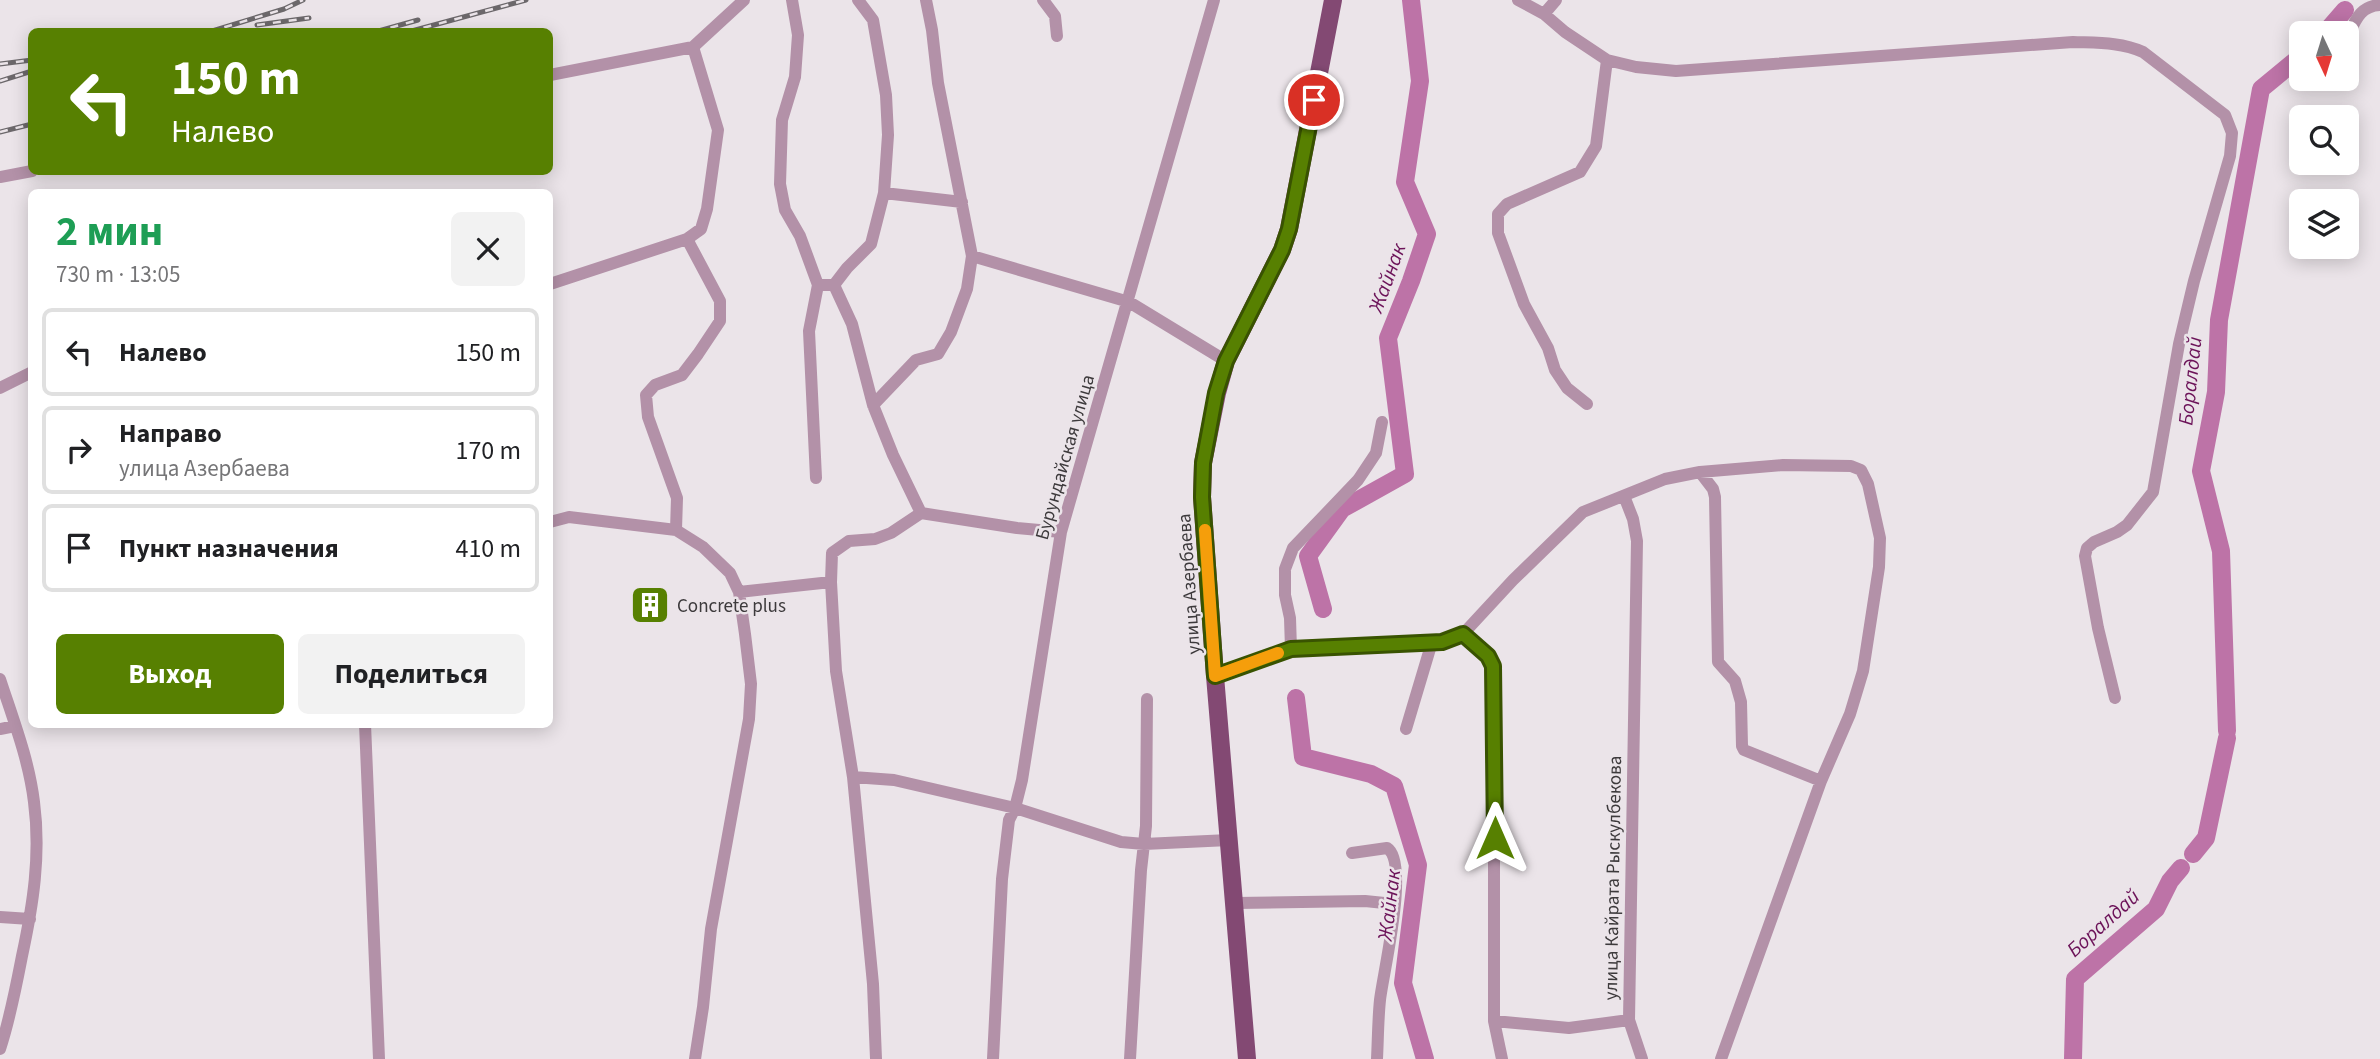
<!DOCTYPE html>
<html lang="ru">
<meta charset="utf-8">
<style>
body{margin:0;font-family:"Source Sans 3",sans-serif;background:#f2f2f2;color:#202124;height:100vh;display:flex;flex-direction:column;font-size:26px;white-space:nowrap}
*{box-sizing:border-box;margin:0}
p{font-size:23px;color:#757577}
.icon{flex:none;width:38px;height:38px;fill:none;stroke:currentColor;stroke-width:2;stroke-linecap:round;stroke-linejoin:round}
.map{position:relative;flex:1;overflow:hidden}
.panel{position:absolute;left:28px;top:189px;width:525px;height:539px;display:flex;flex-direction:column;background:#fff;border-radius:10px;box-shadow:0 4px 18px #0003}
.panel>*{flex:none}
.guide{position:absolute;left:28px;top:28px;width:525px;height:147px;border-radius:10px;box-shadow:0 4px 18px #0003;background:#578001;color:#fff;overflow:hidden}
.needle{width:46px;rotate:176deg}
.buttons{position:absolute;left:2289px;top:21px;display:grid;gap:14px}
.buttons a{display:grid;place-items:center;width:70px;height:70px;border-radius:10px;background:#fff;box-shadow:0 4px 18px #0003;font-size:35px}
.pin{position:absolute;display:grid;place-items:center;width:60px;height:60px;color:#fff;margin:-30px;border:4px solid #fff;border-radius:50%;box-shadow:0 2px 7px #0007}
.me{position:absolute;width:77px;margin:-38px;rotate:0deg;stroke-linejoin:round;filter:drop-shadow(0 0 5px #0008)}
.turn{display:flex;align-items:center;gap:24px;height:147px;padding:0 28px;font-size:32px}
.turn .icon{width:91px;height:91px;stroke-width:2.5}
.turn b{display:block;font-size:49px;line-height:60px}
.round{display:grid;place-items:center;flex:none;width:74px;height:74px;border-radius:10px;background:#f2f2f2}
.headline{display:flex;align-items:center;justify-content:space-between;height:119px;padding:0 28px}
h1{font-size:42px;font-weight:700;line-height:52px;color:#1e9e55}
.action{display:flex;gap:14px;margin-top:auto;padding:14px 28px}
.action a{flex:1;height:80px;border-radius:10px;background:#578001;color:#fff;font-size:28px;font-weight:700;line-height:80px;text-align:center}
.action a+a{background:#f2f2f2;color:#202124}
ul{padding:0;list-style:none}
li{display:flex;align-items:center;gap:21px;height:88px;margin:0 14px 10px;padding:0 14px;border:4px solid #e0e0e0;border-radius:10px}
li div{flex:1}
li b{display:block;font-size:26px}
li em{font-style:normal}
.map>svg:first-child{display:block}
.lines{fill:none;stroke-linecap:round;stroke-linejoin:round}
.river{stroke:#bd73a7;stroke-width:18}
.minor{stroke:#b391a8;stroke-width:12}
.primary{stroke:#834973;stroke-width:18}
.rail-casing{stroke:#6c686b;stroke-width:5}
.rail{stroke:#ebe4e9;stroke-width:2.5;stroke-dasharray:8;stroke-linecap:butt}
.route-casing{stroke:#395301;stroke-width:18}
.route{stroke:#578001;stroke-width:12}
.slow{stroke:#f59e0b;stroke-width:12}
.labels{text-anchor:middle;stroke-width:5;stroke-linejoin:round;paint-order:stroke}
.street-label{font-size:19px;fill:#3d3a3c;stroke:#ebe4e9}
.poi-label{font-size:19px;fill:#3d3a3c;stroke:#ebe4e9;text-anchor:start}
.water-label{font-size:21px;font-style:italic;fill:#6c1359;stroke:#ebe4e9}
</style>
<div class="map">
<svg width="2380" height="1059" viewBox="0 0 2380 1059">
<rect width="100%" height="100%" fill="#ebe4e9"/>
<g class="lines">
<path class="river" d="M2325 33 2345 10
M1323 609 1308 556 1342 509 1405 474 1388 338 1411 281 1427 234 1405 182 1420 81 1411 0
M1296 698 1303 757 1371 774 1394 786 1418 865 1403 983 1425 1059
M2227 731 2221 551 2201 471 2216 392 2219 320 2261 89 2301 56
M2193 854 2206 838 2227 738
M2073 1059 2075 979 2156 909 2170 881 2181 868"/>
<path class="minor" d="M792 0 798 35 795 77 782 120 780 184 785 210 800 236 818 285H834L847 268 871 244 884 193 888 135 886 95 873 20 858 0
M1043 0 1055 16 1057 36
M1518 0 1544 14 1565 32 1607 60 1636 67 1676 71 2073 42C2097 43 2121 42 2143 52L2225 115 2232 133 2230 156 2194 281 2179 344 2153 492 2127 525 2117 532 2094 542 2087 548 2085 556 2098 628 2115 698
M1544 14 1556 0
M2347 38C2355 22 2359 6 2380 5
M550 75 693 47 744 0
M0 177 32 171
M884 193 962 202
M972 256 1129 302 1226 361
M550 284 687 239 701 229 707 209 718 130 693 47
M834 285 852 324 873 405 893 455 921 513
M0 388 32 372
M1587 404 1567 388 1555 370 1548 348 1524 304 1498 233V214L1507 204 1580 172 1596 146 1607 60
M873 405 916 360 938 354 951 332 967 289 972 256 938 83 932 30 926 0
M1700 472 1713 489 1715 497 1718 662 1735 681 1741 702 1742 746 1744 750 1821 781
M816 478 809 331 818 285
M1624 496 1633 519 1637 541 1629 1020 1642 1059
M550 522 569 517 676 530 703 547 730 573 739 592 745 634 751 684 749 719 711 929 703 1007 695 1059
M676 530 677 498 648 417 646 395 655 385 682 375 698 354 720 321V301L687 239
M739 592 831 582
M1463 634C1481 649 1492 655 1494 680V1021L1502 1059
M1291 649 1290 618 1285 595V569L1293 548 1358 480 1376 453 1382 422
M1215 676 1291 649 1442 642 1463 634 1513 580 1583 512 1665 479 1700 472 1783 465 1851 466 1861 470 1868 484 1880 538 1879 567 1863 671 1850 714 1821 781 1721 1059
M0 679C13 719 29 760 34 802 41 855 33 905 22 956 16 987 10 1019 0 1049
M365 724 379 1059
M0 729 15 726
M1406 729 1432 642
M853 777 894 780 1015 808 1121 842 1144 844 1229 840
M1352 853 1387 848C1410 862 1383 973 1380 1000 1378 1019 1378 1039 1377 1059
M1236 903 1365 901 1394 904
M0 917 30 919
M1494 1021 1569 1028 1629 1020
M876 1059 873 984 853 777 836 671 831 582 832 553 849 541 875 539 891 533 921 513 1017 528 1061 532
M993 1059 1002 879 1009 820 1015 808 1022 780 1061 532 1214 0
M1130 1059 1141 870 1146 826 1147 699"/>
<path class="primary" d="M1247 1059 1215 676 1202 497 1203 463 1217 393 1226 361 1282 250 1289 229 1333 0"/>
<g class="rail-casing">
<path id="rail" d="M257 25 309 18
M209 32 284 9 303 0
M375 32 418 20
M408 32 526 0
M0 64 32 60
M0 81 32 71
M0 132 32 124"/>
</g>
<use href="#rail" class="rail"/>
</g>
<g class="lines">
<g class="route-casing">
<path id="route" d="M1314 100 1289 229 1282 250 1226 361 1216 393 1203 463 1202 497 1215 676 1291 649 1442 642 1463 634 1488 656 1493 666 1495 838"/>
</g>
<use href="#route" class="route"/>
<path class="slow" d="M1205 530 1215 676 1278 653"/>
</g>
<defs>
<g id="building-square" transform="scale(2.0125)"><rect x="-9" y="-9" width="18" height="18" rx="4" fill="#578001" stroke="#ebe4e9"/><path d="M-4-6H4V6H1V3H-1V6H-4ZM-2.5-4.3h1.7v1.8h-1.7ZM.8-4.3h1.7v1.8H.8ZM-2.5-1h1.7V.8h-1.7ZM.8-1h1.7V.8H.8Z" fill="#fff"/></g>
</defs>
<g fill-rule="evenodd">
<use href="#building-square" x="650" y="605"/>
</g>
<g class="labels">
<g class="street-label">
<text transform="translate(1064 457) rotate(-74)" y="7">Бурундайская улица</text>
<text transform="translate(1188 584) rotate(-94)" y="7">улица Азербаева</text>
<text transform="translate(1612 878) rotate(-89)" y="7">улица Кайрата Рыскулбекова</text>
</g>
<g class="poi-label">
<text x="677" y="612">Concrete plus</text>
</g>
<g class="water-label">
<text transform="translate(1387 278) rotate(-70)" y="7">Жайнак</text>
<text transform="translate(2190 381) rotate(-84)" y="7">Боралдай</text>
<text transform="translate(1389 905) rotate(-83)" y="7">Жайнак</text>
<text transform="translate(2103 923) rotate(-42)" y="7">Боралдай</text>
</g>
</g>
</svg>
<div class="buttons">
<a><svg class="needle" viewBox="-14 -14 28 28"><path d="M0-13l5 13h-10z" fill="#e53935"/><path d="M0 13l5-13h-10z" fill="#757577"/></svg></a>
<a><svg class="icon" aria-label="search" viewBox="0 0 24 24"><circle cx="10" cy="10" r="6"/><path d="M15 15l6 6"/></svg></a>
<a><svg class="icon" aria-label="layers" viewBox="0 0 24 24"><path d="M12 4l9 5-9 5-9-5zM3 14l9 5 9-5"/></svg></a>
</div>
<div class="pin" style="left:1314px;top:100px;background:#d93025"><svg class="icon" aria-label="arrive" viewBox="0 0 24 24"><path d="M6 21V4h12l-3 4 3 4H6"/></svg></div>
<svg class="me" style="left:1495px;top:838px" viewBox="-20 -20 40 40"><path d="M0-17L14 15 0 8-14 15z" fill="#578001" stroke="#fff" stroke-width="4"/></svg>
<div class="guide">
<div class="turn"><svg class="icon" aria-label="left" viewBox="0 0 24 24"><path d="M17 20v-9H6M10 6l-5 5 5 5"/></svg><div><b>150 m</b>Налево</div></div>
</div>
<section class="panel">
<div class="headline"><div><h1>2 мин</h1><p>730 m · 13:05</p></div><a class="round"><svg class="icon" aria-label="close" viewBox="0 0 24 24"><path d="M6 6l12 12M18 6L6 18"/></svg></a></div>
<ul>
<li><svg class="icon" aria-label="left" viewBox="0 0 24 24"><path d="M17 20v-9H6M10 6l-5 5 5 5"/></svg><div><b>Налево</b></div><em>150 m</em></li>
<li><svg class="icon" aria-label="right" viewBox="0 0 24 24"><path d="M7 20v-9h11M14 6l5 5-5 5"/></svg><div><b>Направо</b><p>улица Азербаева</p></div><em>170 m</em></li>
<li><svg class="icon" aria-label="arrive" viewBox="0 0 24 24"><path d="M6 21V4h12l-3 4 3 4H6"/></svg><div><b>Пункт назначения</b></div><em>410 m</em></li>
</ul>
<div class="action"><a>Выход</a><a>Поделиться</a></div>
</section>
</div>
